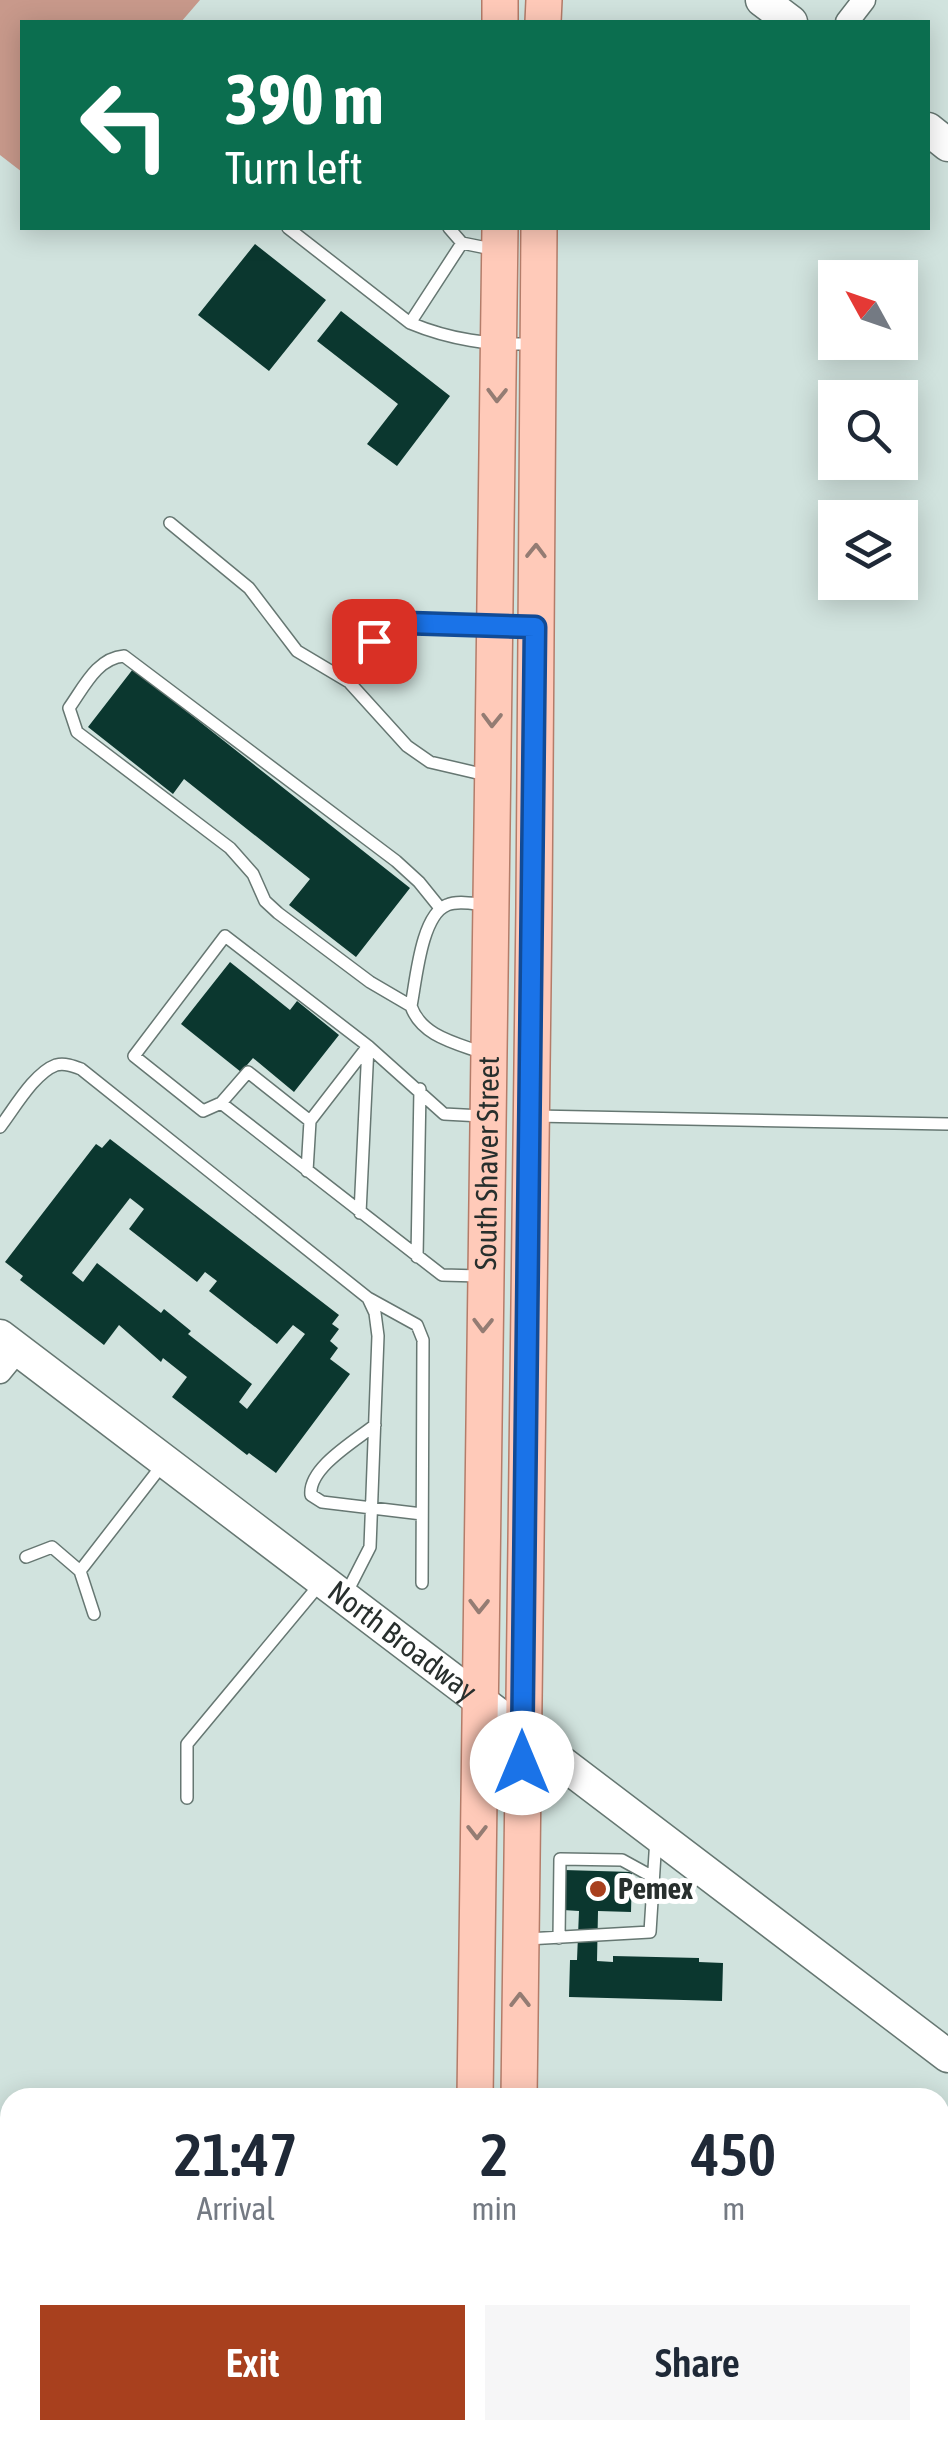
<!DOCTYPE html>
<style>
body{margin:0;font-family:"Asap Condensed",sans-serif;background:#f6f6f7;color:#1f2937;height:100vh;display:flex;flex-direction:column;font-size:38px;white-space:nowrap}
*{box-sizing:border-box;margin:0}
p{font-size:32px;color:#747a83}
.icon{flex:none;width:55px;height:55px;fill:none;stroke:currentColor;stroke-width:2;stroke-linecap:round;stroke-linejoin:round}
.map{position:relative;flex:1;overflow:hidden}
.drawer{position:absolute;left:0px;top:2088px;width:950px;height:352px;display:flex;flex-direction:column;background:#fff;border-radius:30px 30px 0 0;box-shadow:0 5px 25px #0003}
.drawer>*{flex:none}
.guide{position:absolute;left:20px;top:20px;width:910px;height:210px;border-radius:0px;box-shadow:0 5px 25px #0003;background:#0b6e4f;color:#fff;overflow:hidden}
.needle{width:65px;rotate:310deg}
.buttons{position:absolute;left:818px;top:260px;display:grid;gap:20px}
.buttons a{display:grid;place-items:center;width:100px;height:100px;border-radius:0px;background:#fff;box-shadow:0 5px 25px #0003;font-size:50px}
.pin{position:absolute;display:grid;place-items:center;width:85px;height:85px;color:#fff;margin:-42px;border-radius:20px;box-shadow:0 5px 15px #0006}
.me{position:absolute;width:110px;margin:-55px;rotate:0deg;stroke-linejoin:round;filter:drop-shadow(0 0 8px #0008)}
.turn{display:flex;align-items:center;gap:35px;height:210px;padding:0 40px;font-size:45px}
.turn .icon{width:130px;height:130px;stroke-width:2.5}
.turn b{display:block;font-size:70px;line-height:85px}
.eta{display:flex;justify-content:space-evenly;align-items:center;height:170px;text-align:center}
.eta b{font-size:60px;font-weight:600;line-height:70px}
.button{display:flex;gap:20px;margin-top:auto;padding:20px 40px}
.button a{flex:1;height:115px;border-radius:0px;background:#a8401e;color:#fff;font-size:40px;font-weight:600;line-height:115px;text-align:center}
.button a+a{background:#f6f6f7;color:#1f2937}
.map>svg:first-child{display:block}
.forest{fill:#c8998b}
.building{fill:#0b372f;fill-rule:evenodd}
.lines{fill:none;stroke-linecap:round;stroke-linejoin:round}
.lane-casing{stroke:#667772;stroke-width:14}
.street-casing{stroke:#667772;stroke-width:25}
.secondary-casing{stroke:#667772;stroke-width:35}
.primary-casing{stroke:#b47c69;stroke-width:38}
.lane{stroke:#fff;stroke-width:11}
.street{stroke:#fff;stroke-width:22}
.secondary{stroke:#fff;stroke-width:32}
.primary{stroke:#ffcab9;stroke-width:35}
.oneway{stroke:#947c73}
.route-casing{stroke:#114b97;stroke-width:25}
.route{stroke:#1a73e8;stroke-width:18}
.poi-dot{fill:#a8401e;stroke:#fff;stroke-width:4}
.labels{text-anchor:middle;stroke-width:10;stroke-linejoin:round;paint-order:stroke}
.street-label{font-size:30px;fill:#282f2d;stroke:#fff}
.poi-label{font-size:30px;font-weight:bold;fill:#282f2d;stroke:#fff;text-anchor:start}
</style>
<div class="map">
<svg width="948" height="2439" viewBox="0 0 948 2439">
<rect width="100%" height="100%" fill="#d1e3de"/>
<path class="forest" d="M0 0H200L181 22H22V172L0 155Z"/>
<path class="building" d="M255 244 326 300 269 371 198 315Z
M341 311 450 396 397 466 367 444 398 404 317 341Z
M133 669 410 888 356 957 289 905 310 879 184 779 173 794 88 727Z
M230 962 290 1010 297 1001 339 1035 294 1092 253 1058 241 1072 181 1024Z
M110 1139 339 1315 332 1324 339 1329 330 1341 338 1348 330 1359 350 1374 276 1473 249 1453 247 1455 172 1397 187 1377 163 1358 161 1362 119 1325 104 1345 20 1280 23 1276 5 1262 96 1144 102 1148ZM130 1198 144 1209 129 1229 197 1282 205 1272 217 1281 209 1291 277 1344 293 1325 305 1334 247 1409 239 1402 252 1384 188 1334 191 1331 164 1309 161 1313 97 1263 83 1282 72 1273Z
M564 1870 632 1872 631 1912 598 1911 597 1961 613 1962V1956L699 1958V1962L723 1963 722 2001 569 1997 570 1960H577L579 1911 563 1910Z
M948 2393V2414L940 2408Z
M940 2413 948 2420V2439H925L918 2433 921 2430H940Z"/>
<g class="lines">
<g class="lane-casing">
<path id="lane" d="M288 228 410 323 462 243
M449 228 462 243 497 250
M410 323C451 340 489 345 533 344
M170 523 249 588 297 651 349 682
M490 624C463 624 408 616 385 629 369 638 356 665 349 682L407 746 430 762 490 776
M411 1006 370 982 278 913 265 901 253 874 230 848 77 732 69 708C84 687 97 658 124 656L396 861 419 882 440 908
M483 1053C456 1043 421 1036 411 1006 416 981 421 915 447 905 458 900 474 904 486 905
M221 1103 248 1072 310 1121 307 1171
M535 1116 948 1124
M310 1121 368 1046
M0 1127C14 1109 34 1073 56 1065 65 1063 73 1066 81 1069L368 1298 375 1313 378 1336 370 1547 346 1594
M360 1213 368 1046
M417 1257 420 1089
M480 1276 442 1275 221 1103 203 1111 134 1056 225 936 368 1046 444 1114 482 1116
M368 1298 417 1325 423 1340 422 1583
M375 1425C355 1441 308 1468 311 1495L322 1502 422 1514
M26 1557 52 1547 80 1571 94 1614
M80 1571 163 1464
M187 1798V1744L320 1584
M559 1938 560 1859 622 1860 653 1877
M527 1939 650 1932 656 1838
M0 2162 10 2164
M92 2430 95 2439
M358 2430 369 2439
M145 2439 154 2430"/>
</g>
<g class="street-casing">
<path id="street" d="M847 22 864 0
M0 1372 18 1350
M940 2154 948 2144
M710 2439 717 2430"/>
</g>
<g class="secondary-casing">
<g id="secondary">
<path d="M762 0 791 22"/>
<path d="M928 129 948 145"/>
<path id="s1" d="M0 1336 948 2056"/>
<path d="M940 2217 948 2214"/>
</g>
</g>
<g class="primary-casing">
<g id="primary">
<path d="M500 22V0"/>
<path d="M543 22 544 0"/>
<path id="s2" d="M475 2098 500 228"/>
<path d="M519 2098 534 907 539 228"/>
<path d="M439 2439 441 2430"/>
<path d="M485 2439 487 2430"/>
</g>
</g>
<use href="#lane" class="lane"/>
<use href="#street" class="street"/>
<use href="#secondary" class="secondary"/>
<use href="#primary" class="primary"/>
</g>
<defs><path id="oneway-chevron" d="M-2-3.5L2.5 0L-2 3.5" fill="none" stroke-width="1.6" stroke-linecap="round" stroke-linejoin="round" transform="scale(2.5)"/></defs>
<g class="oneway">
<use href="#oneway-chevron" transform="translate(497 395) rotate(91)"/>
<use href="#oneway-chevron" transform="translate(536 551) rotate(-89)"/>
<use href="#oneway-chevron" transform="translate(492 720) rotate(91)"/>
<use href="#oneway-chevron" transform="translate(483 1325) rotate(91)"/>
<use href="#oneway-chevron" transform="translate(479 1606) rotate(91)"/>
<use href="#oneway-chevron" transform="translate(477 1832) rotate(90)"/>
<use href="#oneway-chevron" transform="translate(520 2000) rotate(-90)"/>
</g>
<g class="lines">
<g class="route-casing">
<path id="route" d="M374 641 384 630 407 623 535 627 522 1763"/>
</g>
<use href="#route" class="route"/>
</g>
<circle class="poi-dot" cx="598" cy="1889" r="10"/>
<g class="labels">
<g class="street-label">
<text dy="10" stroke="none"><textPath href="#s2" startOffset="935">South Shaver Street</textPath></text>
<text dy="10" stroke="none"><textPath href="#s1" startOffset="505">North Broadway</textPath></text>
</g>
<g class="poi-label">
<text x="618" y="1899">Pemex</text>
</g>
</g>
</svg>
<div class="buttons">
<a><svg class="needle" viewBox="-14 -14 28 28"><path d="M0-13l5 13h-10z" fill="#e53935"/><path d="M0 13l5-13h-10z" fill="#747a83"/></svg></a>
<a><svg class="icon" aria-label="search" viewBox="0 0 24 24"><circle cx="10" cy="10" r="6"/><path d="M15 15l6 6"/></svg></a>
<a><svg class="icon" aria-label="layers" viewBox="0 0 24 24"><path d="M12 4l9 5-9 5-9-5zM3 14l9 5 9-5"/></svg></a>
</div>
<div class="pin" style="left:374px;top:641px;background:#d93025"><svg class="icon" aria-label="arrive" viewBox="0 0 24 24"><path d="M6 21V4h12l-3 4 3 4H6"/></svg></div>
<svg class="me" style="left:522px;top:1763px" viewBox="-20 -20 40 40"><circle r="19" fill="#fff"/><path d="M0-13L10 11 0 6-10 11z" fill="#1a73e8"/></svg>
<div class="guide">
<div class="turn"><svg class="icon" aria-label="left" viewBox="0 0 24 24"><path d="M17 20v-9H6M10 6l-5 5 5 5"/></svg><div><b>390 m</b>Turn left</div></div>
</div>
<section class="drawer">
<div class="eta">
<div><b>21:47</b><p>Arrival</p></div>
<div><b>2</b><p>min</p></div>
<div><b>450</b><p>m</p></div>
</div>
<div class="button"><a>Exit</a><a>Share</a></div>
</section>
</div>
